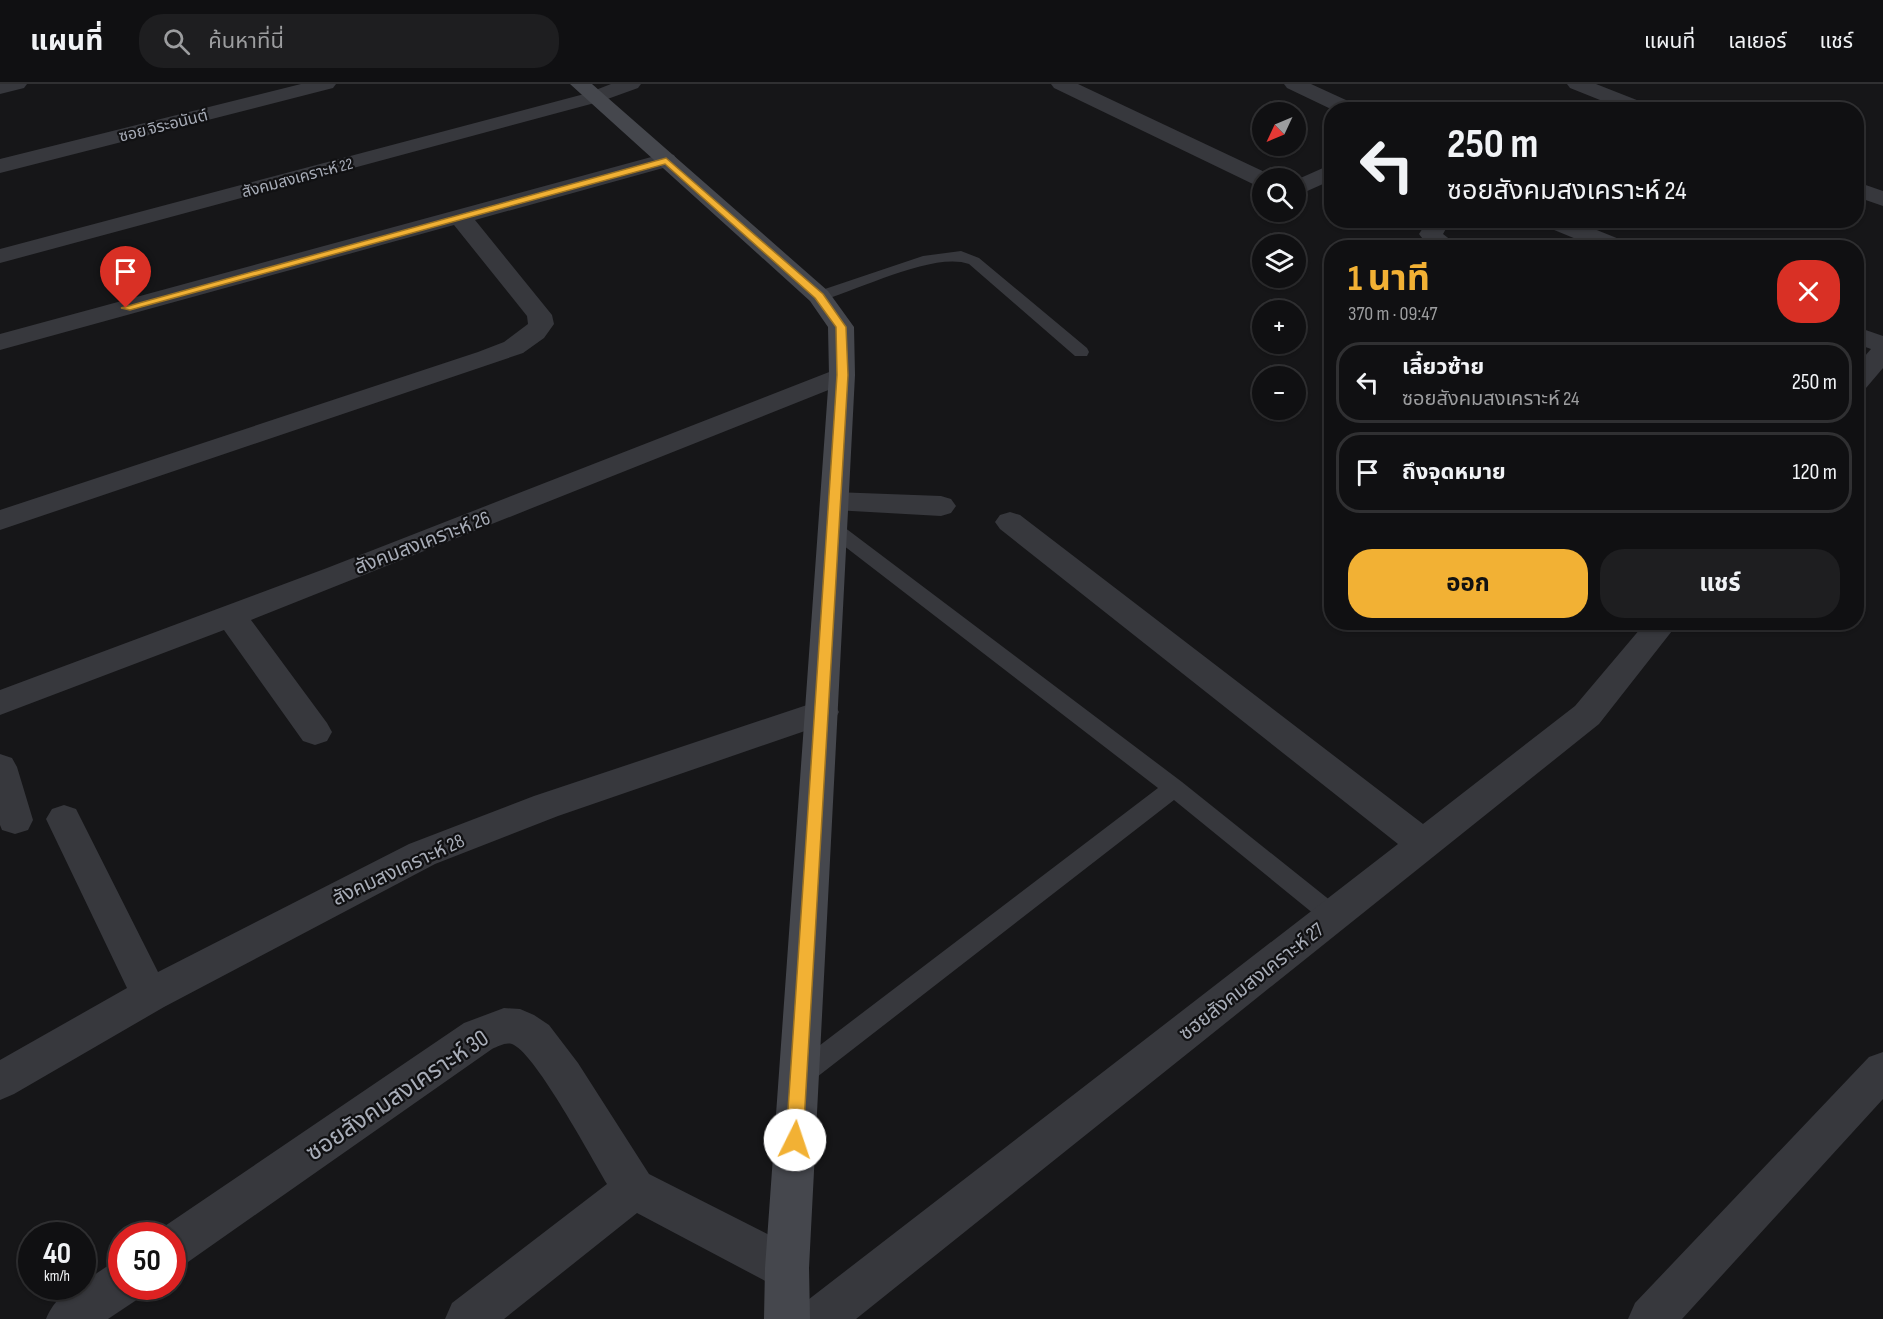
<!DOCTYPE html>
<html lang="th">
<meta charset="utf-8">
<style>
body{margin:0;font-family:"Sofia Sans Condensed","Noto Sans Thai",sans-serif;background:#1e1e20;color:#f1f3f6;height:100vh;display:flex;flex-direction:column;font-size:22px;white-space:nowrap}
*{box-sizing:border-box;margin:0}
p{font-size:20px;color:#9c9d9f}
.icon{flex:none;width:33px;height:33px;fill:none;stroke:currentColor;stroke-width:2;stroke-linecap:round;stroke-linejoin:round}
.map{position:relative;flex:1;overflow:hidden}
.drawer{position:absolute;left:1324px;top:156px;width:540px;height:390px;display:flex;flex-direction:column;background:#101012;border-radius:24px;box-shadow:0 2px 4px #0004,0 0 0 2px #303032}
.drawer>*{flex:none}
.banner{position:absolute;left:1324px;top:18px;width:540px;height:126px;border-radius:24px;box-shadow:0 2px 4px #0004,0 0 0 2px #303032;background:#101012;color:#f1f3f6;overflow:hidden}
.needle{width:39px;rotate:226deg}
.buttons{position:absolute;left:1252px;top:18px;display:grid;gap:12px}
.buttons a{display:grid;place-items:center;width:54px;height:54px;border-radius:50%;background:#101012;box-shadow:0 2px 4px #0004,0 0 0 2px #303032;font-size:30px}
.speed{position:absolute;left:18px;top:1138px;display:flex;gap:12px;font-size:30px;font-weight:700;text-align:center}
.speed>*{display:grid;place-content:center;width:78px;height:78px;border-radius:50%;background:#101012;box-shadow:0 2px 4px #0004,0 0 0 2px #303032;line-height:1}
.speed small{font-size:15px;font-weight:400}
.speed .limit{border:9px solid #d22;background:#fff;color:#111}
.pin{position:absolute;display:grid;place-items:center;width:51px;height:51px;color:#fff;margin:-62px -26px;border-radius:50% 50% 50% 0;rotate:-45deg;box-shadow:0 0 6px #0007}
.pin .icon{rotate:45deg}
.me{position:absolute;width:66px;margin:-33px;rotate:4deg;stroke-linejoin:round;filter:drop-shadow(0 0 4px #0008)}
.turn{display:flex;align-items:center;gap:21px;height:126px;padding:0 24px;font-size:27px}
.turn .icon{width:78px;height:78px;stroke-width:2.5}
.turn b{display:block;font-size:42px;line-height:51px}
.round{display:grid;place-items:center;flex:none;width:63px;height:63px;border-radius:24px;background:#1e1e20}
.summary{display:flex;align-items:center;justify-content:space-between;height:102px;padding:0 24px}
h1{font-size:36px;font-weight:700;line-height:45px;color:#f2b134}
.button{display:flex;gap:12px;margin-top:auto;padding:12px 24px}
.button a{flex:1;height:69px;border-radius:24px;background:#f2b134;color:#111;font-size:24px;font-weight:700;line-height:69px;text-align:center}
.button a+a{background:#1e1e20;color:#f1f3f6}
ul{padding:0;list-style:none}
li{display:flex;align-items:center;gap:18px;height:81px;margin:0 12px 9px;padding:0 12px;border:3px solid #303032;border-radius:24px}
li div{flex:1}
li b{display:block;font-size:22px}
li em{font-style:normal}
header{display:flex;align-items:center;gap:36px;box-sizing:border-box;height:84px;padding:0 30px;background:#101012;border-bottom:2px solid #303032}
header strong{font-size:28px}
nav{display:flex;gap:33px;margin-inline-start:auto;font-size:21px}
.search{width:420px;height:54px;background:#1e1e20;display:flex;align-items:center;gap:15px;box-sizing:border-box;padding:0 21px;border-radius:24px;color:#9c9d9f;font-size:22px}
.map>svg:first-child{display:block}
.lines{fill:none;stroke-linecap:round;stroke-linejoin:round}
.lane{fill:#37383d;fill-rule:evenodd}
.street{fill:#37383d;fill-rule:evenodd}
.secondary{fill:#45474d;fill-rule:evenodd}
.route{fill:#f2b134;stroke:#9d7322;stroke-width:1.5}
.labels{text-anchor:middle;stroke-width:4.5;stroke-linejoin:round;paint-order:stroke}
.far-street-label{font-size:16px;fill:#a8adb8;stroke:#111113}
.street-label{font-size:20px;fill:#a8adb8;stroke:#111113}
.near-street-label{font-size:24px;fill:#a8adb8;stroke:#111113}
</style>
<header>
<strong>แผนที่</strong>
<div class="search"><svg class="icon" aria-label="search" viewBox="0 0 24 24"><circle cx="10" cy="10" r="6"/><path d="M15 15l6 6"/></svg>ค้นหาที่นี่</div>
<nav><a>แผนที่</a><a>เลเยอร์</a><a>แชร์</a></nav>
</header>
<div class="map">
<svg width="1883" height="1235" viewBox="0 0 1883 1235">
<rect width="100%" height="100%" fill="#161618"/>
<g class="lines">
<path class="lane" d="M961 167 979 174 1087 264 1089 268 1087 272H1075L969 180C934 167 857 207 819 217L811 212 813 209 923 172Z
M833 438 840 440 1182 698 1341 825 1345 832 1341 839 1333 842 1325 839 1174 716 808 1000 799 1004 790 1000 786 992 790 984 1158 704 826 448 824 444 826 440Z"/>
<path class="street" d="M0 0H27L24 4 0 10Z
M301 0H336L333 4 0 89V75Z
M611 0H641L638 4 602 17 0 179V165L588 9Z
M1051 0H1078L1271 91 1273 94H1263V103L1255 101 1054 4Z
M1284 0H1311L1359 22 1362 26H1333L1287 4Z
M1567 0H1596L1652 22 1655 26H1625L1570 4Z
M666 69 674 71 677 76 674 81 475 136 552 231 554 240 544 254 523 269 0 446V426L478 268 504 258 528 240 527 232 454 141 0 266V250Z
M1332 80V96L1296 112V96Z
M1857 98 1883 107V122L1857 113Z
M1428 136H1451L1443 150 1461 164 1429 163 1419 150Z
M1539 136H1572L1629 159 1633 164H1598L1542 141Z
M1857 243 1883 252V284L1866 304 1857 306V281L1871 265 1857 260Z
M842 283 851 285 855 291 851 297 251 536 327 639 332 648 327 657 315 661 303 657 224 546 0 631V606L327 484Z
M834 408 941 412 951 415 956 422 951 429 941 432 834 426 824 424 820 417 824 410Z
M1010 428 1020 431 1423 740 1575 622 1646 538H1679L1599 640 856 1235H797L804 1219 1398 760 1000 445 995 438 1000 431Z
M822 616 834 619 839 628 834 637 558 732 435 780 164 923 14 1010 0 1016V976L127 904 46 735 52 725 64 721 76 725 158 888 409 760 534 712Z
M0 670 12 674 17 683 33 736 28 746 15 750 2 746 0 741Z
M504 924 520 925 534 931 549 941 578 979 649 1090 803 1168 809 1184 803 1200 787 1206 771 1200 637 1129 504 1235H445L452 1219 607 1100C591 1073 537 973 514 961 507 957 499 962 492 965L188 1178 172 1184V1152H155L156 1148 464 939Z
M1883 968V1015L1682 1235H1628L1635 1219 1869 973Z
M122 1177V1203H143L138 1215 108 1235H46C52 1221 65 1203 82 1203V1199L106 1183Z"/>
<path class="secondary" d="M570 0H592L828 207 854 243 855 291 809 1184 810 1235H764L765 1184 829 291 828 243 810 217Z"/>
</g>
<path class="route" d="M666 74 823 210 846 243 848 291 803 1056 801 1061 795 1064 789 1061 786 1056 837 291 836 243 815 214 665 80 130 226 121 224Z"/>
<g class="labels">
<g class="far-street-label">
<text transform="translate(163 41) rotate(-14)" y="6">ซอย จิระอนันต์</text>
<text transform="translate(297 93) rotate(-15)" y="6">สังคมสงเคราะห์ 22</text>
</g>
<g class="street-label">
<text transform="translate(422 458) rotate(-21)" y="7">สังคมสงเคราะห์ 26</text>
<text transform="translate(398 785) rotate(-25)" y="7">สังคมสงเคราะห์ 28</text>
<text transform="translate(1251 897) rotate(-38)" y="7">ซฮยสังคมสงเคราะห์ 27</text>
</g>
<g class="near-street-label">
<text transform="translate(397 1011) rotate(-34)" y="8">ซอยสังคมสงเคราะห์ 30</text>
</g>
</g>
</svg>
<div class="buttons">
<a><svg class="needle" viewBox="-14 -14 28 28"><path d="M0-13l5 13h-10z" fill="#e53935"/><path d="M0 13l5-13h-10z" fill="#9c9d9f"/></svg></a>
<a><svg class="icon" aria-label="search" viewBox="0 0 24 24"><circle cx="10" cy="10" r="6"/><path d="M15 15l6 6"/></svg></a>
<a><svg class="icon" aria-label="layers" viewBox="0 0 24 24"><path d="M12 4l9 5-9 5-9-5zM3 14l9 5 9-5"/></svg></a>
<a>+</a>
<a>−</a>
</div>
<div class="speed"><div>40<small>km/h</small></div><div class="limit">50</div></div>
<div class="pin" style="left:126px;top:224px;background:#d93025"><svg class="icon" aria-label="arrive" viewBox="0 0 24 24"><path d="M6 21V4h12l-3 4 3 4H6"/></svg></div>
<svg class="me" style="left:795px;top:1056px" viewBox="-20 -20 40 40"><circle r="19" fill="#fff"/><path d="M0-13L10 11 0 6-10 11z" fill="#f2b134"/></svg>
<div class="banner">
<div class="turn"><svg class="icon" aria-label="left" viewBox="0 0 24 24"><path d="M17 20v-9H6M10 6l-5 5 5 5"/></svg><div><b>250 m</b>ซอยสังคมสงเคราะห์ 24</div></div>
</div>
<section class="drawer">
<div class="summary"><div><h1>1 นาที</h1><p>370 m · 09:47</p></div><a class="round" style="background:#d93025;color:#fff"><svg class="icon" aria-label="close" viewBox="0 0 24 24"><path d="M6 6l12 12M18 6L6 18"/></svg></a></div>
<ul>
<li><svg class="icon" aria-label="left" viewBox="0 0 24 24"><path d="M17 20v-9H6M10 6l-5 5 5 5"/></svg><div><b>เลี้ยวซ้าย</b><p>ซอยสังคมสงเคราะห์ 24</p></div><em>250 m</em></li>
<li><svg class="icon" aria-label="arrive" viewBox="0 0 24 24"><path d="M6 21V4h12l-3 4 3 4H6"/></svg><div><b>ถึงจุดหมาย</b></div><em>120 m</em></li>
</ul>
<div class="button"><a>ออก</a><a>แชร์</a></div>
</section>
</div>
